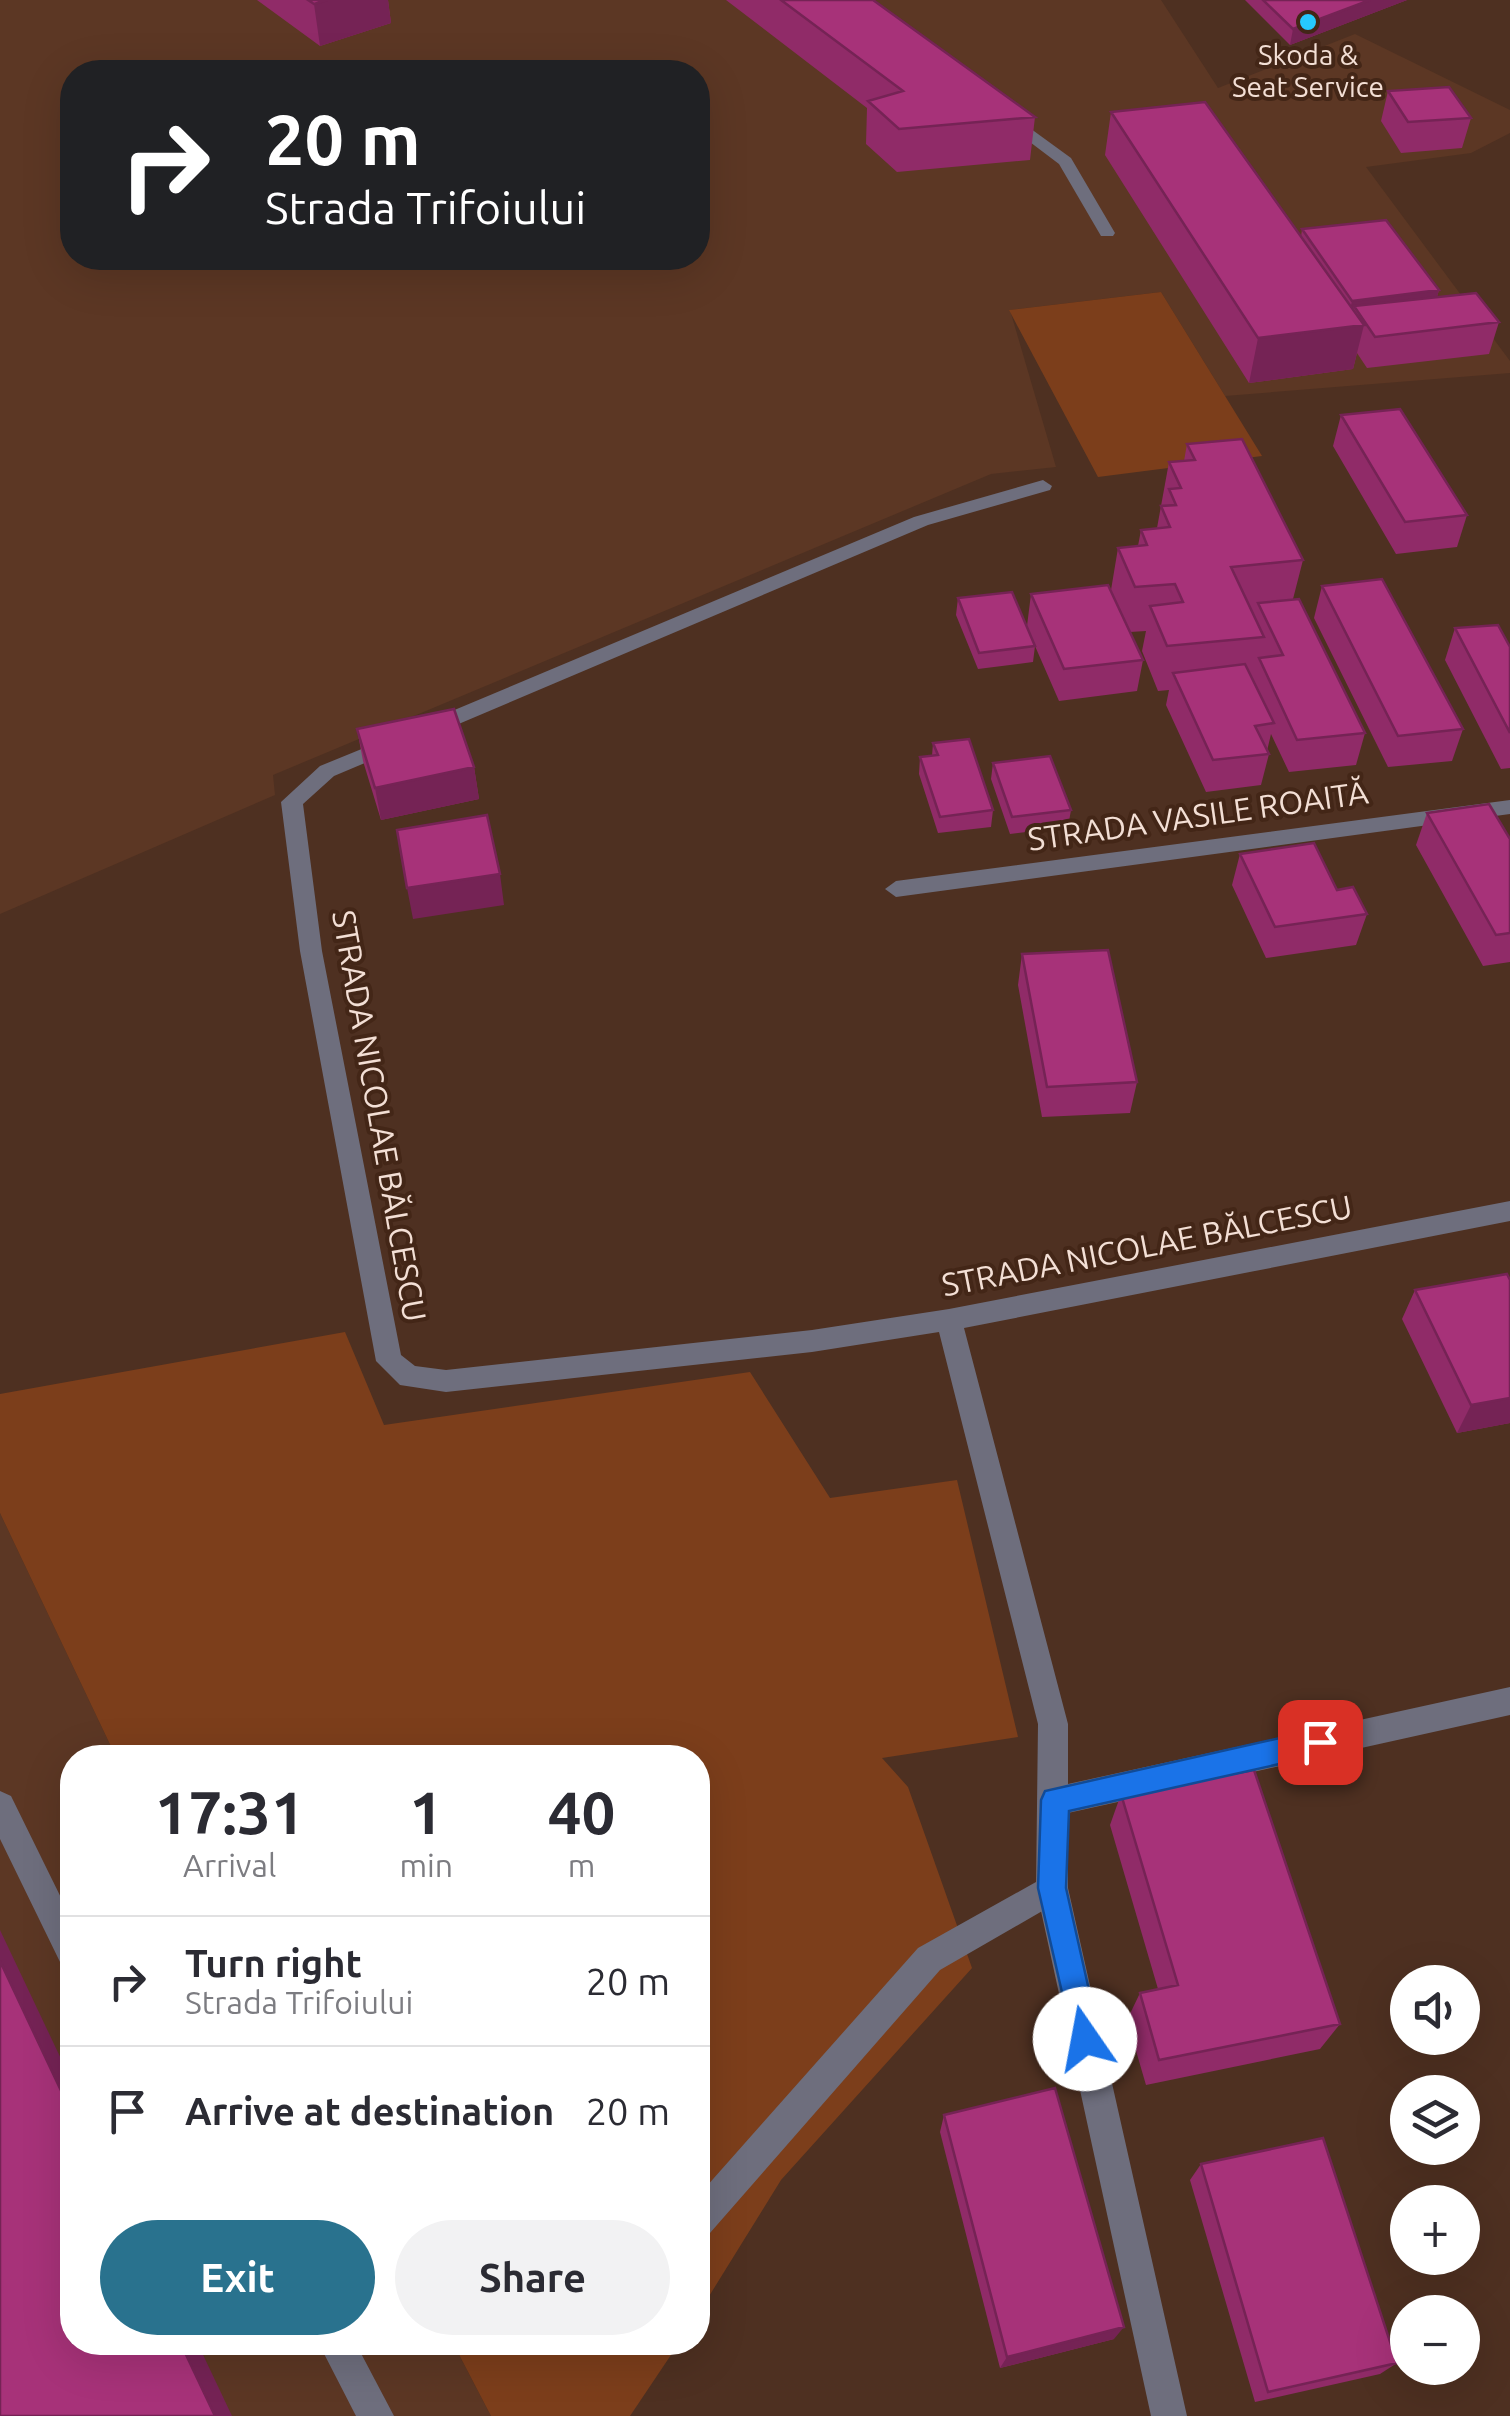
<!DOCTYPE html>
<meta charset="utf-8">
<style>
body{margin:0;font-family:Ubuntu,sans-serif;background:#f2f2f3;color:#2b2b33;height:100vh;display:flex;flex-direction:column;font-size:38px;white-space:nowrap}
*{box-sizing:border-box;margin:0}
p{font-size:32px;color:#7c7c81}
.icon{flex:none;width:55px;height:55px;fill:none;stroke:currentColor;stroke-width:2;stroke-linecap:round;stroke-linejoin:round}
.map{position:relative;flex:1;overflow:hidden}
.drawer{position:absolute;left:60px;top:1745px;width:650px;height:610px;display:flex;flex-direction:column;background:#fff;border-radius:40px;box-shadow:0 10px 40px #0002}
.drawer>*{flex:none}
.guide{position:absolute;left:60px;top:60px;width:650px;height:210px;border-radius:40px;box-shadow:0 10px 40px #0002;background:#202124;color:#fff;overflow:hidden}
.tools{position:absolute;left:1390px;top:1965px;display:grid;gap:20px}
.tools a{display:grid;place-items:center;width:90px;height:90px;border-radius:50%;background:#fff;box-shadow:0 10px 40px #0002;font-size:50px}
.pin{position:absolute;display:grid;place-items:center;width:85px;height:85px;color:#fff;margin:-42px;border-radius:20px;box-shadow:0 5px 15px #0006}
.me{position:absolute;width:110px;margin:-55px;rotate:348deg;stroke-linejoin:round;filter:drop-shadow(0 0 8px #0008)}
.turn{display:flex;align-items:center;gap:35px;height:210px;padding:0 40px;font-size:45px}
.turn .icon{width:130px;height:130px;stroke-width:2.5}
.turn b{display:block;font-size:70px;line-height:85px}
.eta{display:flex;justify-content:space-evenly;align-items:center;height:170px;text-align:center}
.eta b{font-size:60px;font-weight:700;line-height:70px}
.cta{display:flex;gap:20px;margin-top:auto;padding:20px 40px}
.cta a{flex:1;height:115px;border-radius:60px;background:#29728e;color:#fff;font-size:40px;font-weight:700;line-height:115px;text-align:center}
.cta a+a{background:#f2f2f3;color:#2b2b33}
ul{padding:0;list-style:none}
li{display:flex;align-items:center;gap:30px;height:130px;padding:0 40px;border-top:2px solid #e1e1e2}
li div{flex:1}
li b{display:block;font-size:38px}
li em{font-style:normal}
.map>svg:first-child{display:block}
.built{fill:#5c3724;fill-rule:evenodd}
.green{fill:#7c3e1b}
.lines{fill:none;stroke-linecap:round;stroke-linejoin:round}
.lane{fill:#6e6e7d;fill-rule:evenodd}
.street{fill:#6e6e7d;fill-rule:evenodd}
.wall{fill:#902b68}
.shaded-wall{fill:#752355}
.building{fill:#a73279;stroke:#752355;stroke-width:2.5}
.route{fill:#1a73e8;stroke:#114b97;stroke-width:2.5}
.poi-dot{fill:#26c9fe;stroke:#432617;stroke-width:4}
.labels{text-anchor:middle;stroke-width:8;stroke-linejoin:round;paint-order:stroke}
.far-poi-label{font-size:28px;fill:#f3dfd5;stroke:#432617}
.street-label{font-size:32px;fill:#f3dfd5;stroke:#432617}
</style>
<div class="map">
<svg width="1510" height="2416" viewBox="0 0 1510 2416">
<rect width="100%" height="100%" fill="#4e3021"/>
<path class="built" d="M0 0H1161L1218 88 1355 34 1510 110V133L1471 153 1366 167 1510 361V373L1225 396 1161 292 1010 310 1056 467 991 474 273 775 275 795 0 914ZM72 72H698V258H72Z
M0 1513 116 1757 72 1758V2342L453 2343 491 2416H0Z"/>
<path class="green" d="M1161 292 1262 456 1098 477 1009 310Z
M345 1332 384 1425 750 1372 830 1498 957 1480 1018 1737 882 1758 908 1787 972 1968 781 2180 698 2314V1758L116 1757 0 1513V1394Z
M453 2343H679L630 2416H491Z"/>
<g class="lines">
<path class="lane" d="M1002 115H1012L1071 158 1115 233 1113 236H1101L1059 164 1002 121Z
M0 1791 11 1796 72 1920V1969L61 1964 0 1839Z
M1052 1873 1063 1877 1068 1888 1063 1899 940 1970 710 2233 698 2238V2196L918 1948Z
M318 2342H355L394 2416H356Z"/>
<path class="street" d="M1043 480 1052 486 1050 490 928 525 435 734 428 736 418 729 421 724 914 517Z
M391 737 398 739 401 744 398 749 334 776 303 804 322 951 401 1355 415 1366 446 1370 812 1330 949 1309 1510 1201V1221L964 1328 1068 1724V1784L1510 1687V1715L1068 1813V1888L1187 2416H1151L1036 1888 1038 1724 939 1332 812 1352 446 1392 400 1385 376 1361 300 951 281 802 320 766Z
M1510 800V814L896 897 885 889 896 881Z"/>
</g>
<path class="wall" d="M257 0H388L391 23 320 46Z
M726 0H873L1035 117 1030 160 897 172 866 144 867 108Z
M1245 0H1407L1290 45Z
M1388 91 1471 118 1462 148 1401 153 1381 121Z
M1111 112 1301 237 1302 229 1439 290 1437 297 1499 322 1489 354 1367 368 1357 353 1353 369 1249 383 1105 155Z
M1341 415 1467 515 1457 547 1396 554 1333 446Z
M1187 444 1303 560 1293 599 1365 733 1356 765 1289 772 1271 734 1267 751 1269 754 1261 785 1206 792 1166 705 1169 690 1158 691 1142 651 1146 631 1130 632 1143 660 1137 691 1059 701 1035 646 1033 662 978 669 956 615 958 598 1027 626 1031 594 1111 590 1118 548 1138 546 1141 530 1157 528 1169 462 1184 461Z
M1322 586 1463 729 1452 761 1388 767 1314 618Z
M1455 628 1510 647V768L1501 769 1445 660Z
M357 729 474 767 479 799 381 820 363 761Z
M933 743 993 810 991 827 938 833 919 774 920 757 932 756Z
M993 763 1071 810 1068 827 1010 834 991 779Z
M1427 813 1510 839V962L1483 966 1416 845Z
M1240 854 1337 890 1367 914 1356 945 1266 958 1232 885Z
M1022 954 1137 1082 1130 1113 1042 1117 1018 985Z
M1510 1280V1423L1457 1433 1402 1319 1415 1290Z
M1121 1794 1340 2024 1320 2049 1146 2085 1127 2020 1140 1993 1158 1989 1110 1825Z
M944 2115 1114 2339 1000 2368 940 2132Z
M1201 2164 1397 2363 1380 2374 1255 2402 1190 2180Z"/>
<path class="shaded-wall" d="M327 0H388L391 23 320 46 314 4Z
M1370 0H1407L1290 45 1293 29Z
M1439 290 1430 322 1354 306 1349 327 1364 325 1353 369 1249 383 1258 338 1346 327 1352 301Z
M474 767 479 799 381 820 375 788Z
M500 874 504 905 413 919 407 888Z
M1510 1398V1423L1457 1433 1471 1405Z
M0 1930 72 2082V2114L0 1961Z
M1124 2327 1114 2339 1000 2368 1007 2357Z
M180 2342H197L232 2416H215Z"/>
<path class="building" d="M308 0H327L314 4Z
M781 0H873L1035 117 899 129 868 101 903 91Z
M1263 0H1370L1293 29Z
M441 68 447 72H429Z
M1449 87 1471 118 1408 122 1388 91Z
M1205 102 1364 325 1258 338 1111 112Z
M1386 220 1439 290 1352 301 1302 229Z
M1476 293 1499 322 1375 337 1354 306Z
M1400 409 1467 515 1405 522 1341 415Z
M1242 439 1303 560 1231 567 1264 637 1167 646 1150 606 1183 602 1175 584 1135 587 1118 548 1147 545 1141 530 1170 527 1161 506 1176 505 1169 489 1181 488 1169 462 1195 460 1187 444Z
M1382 579 1463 729 1398 736 1322 586Z
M1108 585 1143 660 1064 669 1031 594Z
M1012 592 1035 646 979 653 958 598Z
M1299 599 1365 733 1297 740 1259 658 1283 655 1258 603Z
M1498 625 1510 647V733L1455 628Z
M1245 664 1274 723 1255 726 1269 754 1213 760 1173 673Z
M454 709 474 767 375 788 357 729Z
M969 739 993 810 940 817 920 757 938 755 933 743Z
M1050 756 1071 810 1012 817 993 763Z
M1489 804 1510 839V933L1496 935 1427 813Z
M487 815 500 874 407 888 397 830Z
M1314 843 1337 890 1353 887 1367 914 1275 927 1240 854Z
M1108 950 1137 1082 1047 1087 1022 954Z
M1507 1274 1510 1280V1398L1471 1405 1415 1290Z
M1254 1770 1340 2024 1159 2060 1140 1993 1178 1985 1121 1794Z
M0 1961 72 2114V2342H180L215 2416H0Z
M1055 2088 1124 2327 1007 2357 944 2115Z
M1323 2138 1397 2363 1268 2392 1201 2164Z"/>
<path class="route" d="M1320 1729 1330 1733 1334 1742 1330 1751 1320 1755 1069 1811 1066 1888 1100 2039 1096 2049 1085 2054 1075 2049 1038 1888 1041 1800 1045 1791Z"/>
<circle class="poi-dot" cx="1308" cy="22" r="10"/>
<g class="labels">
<g class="far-poi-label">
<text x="1308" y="65">Skoda &amp;<tspan x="1308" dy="32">Seat Service</tspan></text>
</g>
<g class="street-label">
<text transform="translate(1198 816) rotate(-8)" y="11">STRADA VASILE ROAITĂ</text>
<text transform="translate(379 1116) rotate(80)" y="11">STRADA NICOLAE BĂLCESCU</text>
<text transform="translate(1147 1246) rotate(-11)" y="11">STRADA NICOLAE BĂLCESCU</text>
</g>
</g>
</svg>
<div class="tools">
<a><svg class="icon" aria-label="sound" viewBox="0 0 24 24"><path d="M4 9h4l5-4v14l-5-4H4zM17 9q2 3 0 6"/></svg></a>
<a><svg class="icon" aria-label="layers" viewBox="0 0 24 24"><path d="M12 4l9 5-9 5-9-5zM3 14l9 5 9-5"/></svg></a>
<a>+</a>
<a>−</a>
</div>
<div class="pin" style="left:1320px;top:1742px;background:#d93025"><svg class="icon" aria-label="arrive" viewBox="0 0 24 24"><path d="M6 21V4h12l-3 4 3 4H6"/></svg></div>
<svg class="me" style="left:1085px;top:2039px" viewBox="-20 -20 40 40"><circle r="19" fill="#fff"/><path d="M0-13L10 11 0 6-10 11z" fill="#1a73e8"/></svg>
<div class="guide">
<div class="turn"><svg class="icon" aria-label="right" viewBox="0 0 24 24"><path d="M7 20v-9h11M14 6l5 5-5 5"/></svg><div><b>20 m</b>Strada Trifoiului</div></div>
</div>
<section class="drawer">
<div class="eta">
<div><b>17:31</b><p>Arrival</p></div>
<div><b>1</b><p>min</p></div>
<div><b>40</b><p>m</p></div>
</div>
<ul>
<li><svg class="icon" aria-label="right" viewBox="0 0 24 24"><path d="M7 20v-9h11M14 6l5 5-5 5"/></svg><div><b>Turn right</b><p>Strada Trifoiului</p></div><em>20 m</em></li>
<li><svg class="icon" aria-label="arrive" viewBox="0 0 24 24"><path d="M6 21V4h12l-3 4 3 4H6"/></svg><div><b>Arrive at destination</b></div><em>20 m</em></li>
</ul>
<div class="cta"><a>Exit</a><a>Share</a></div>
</section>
</div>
